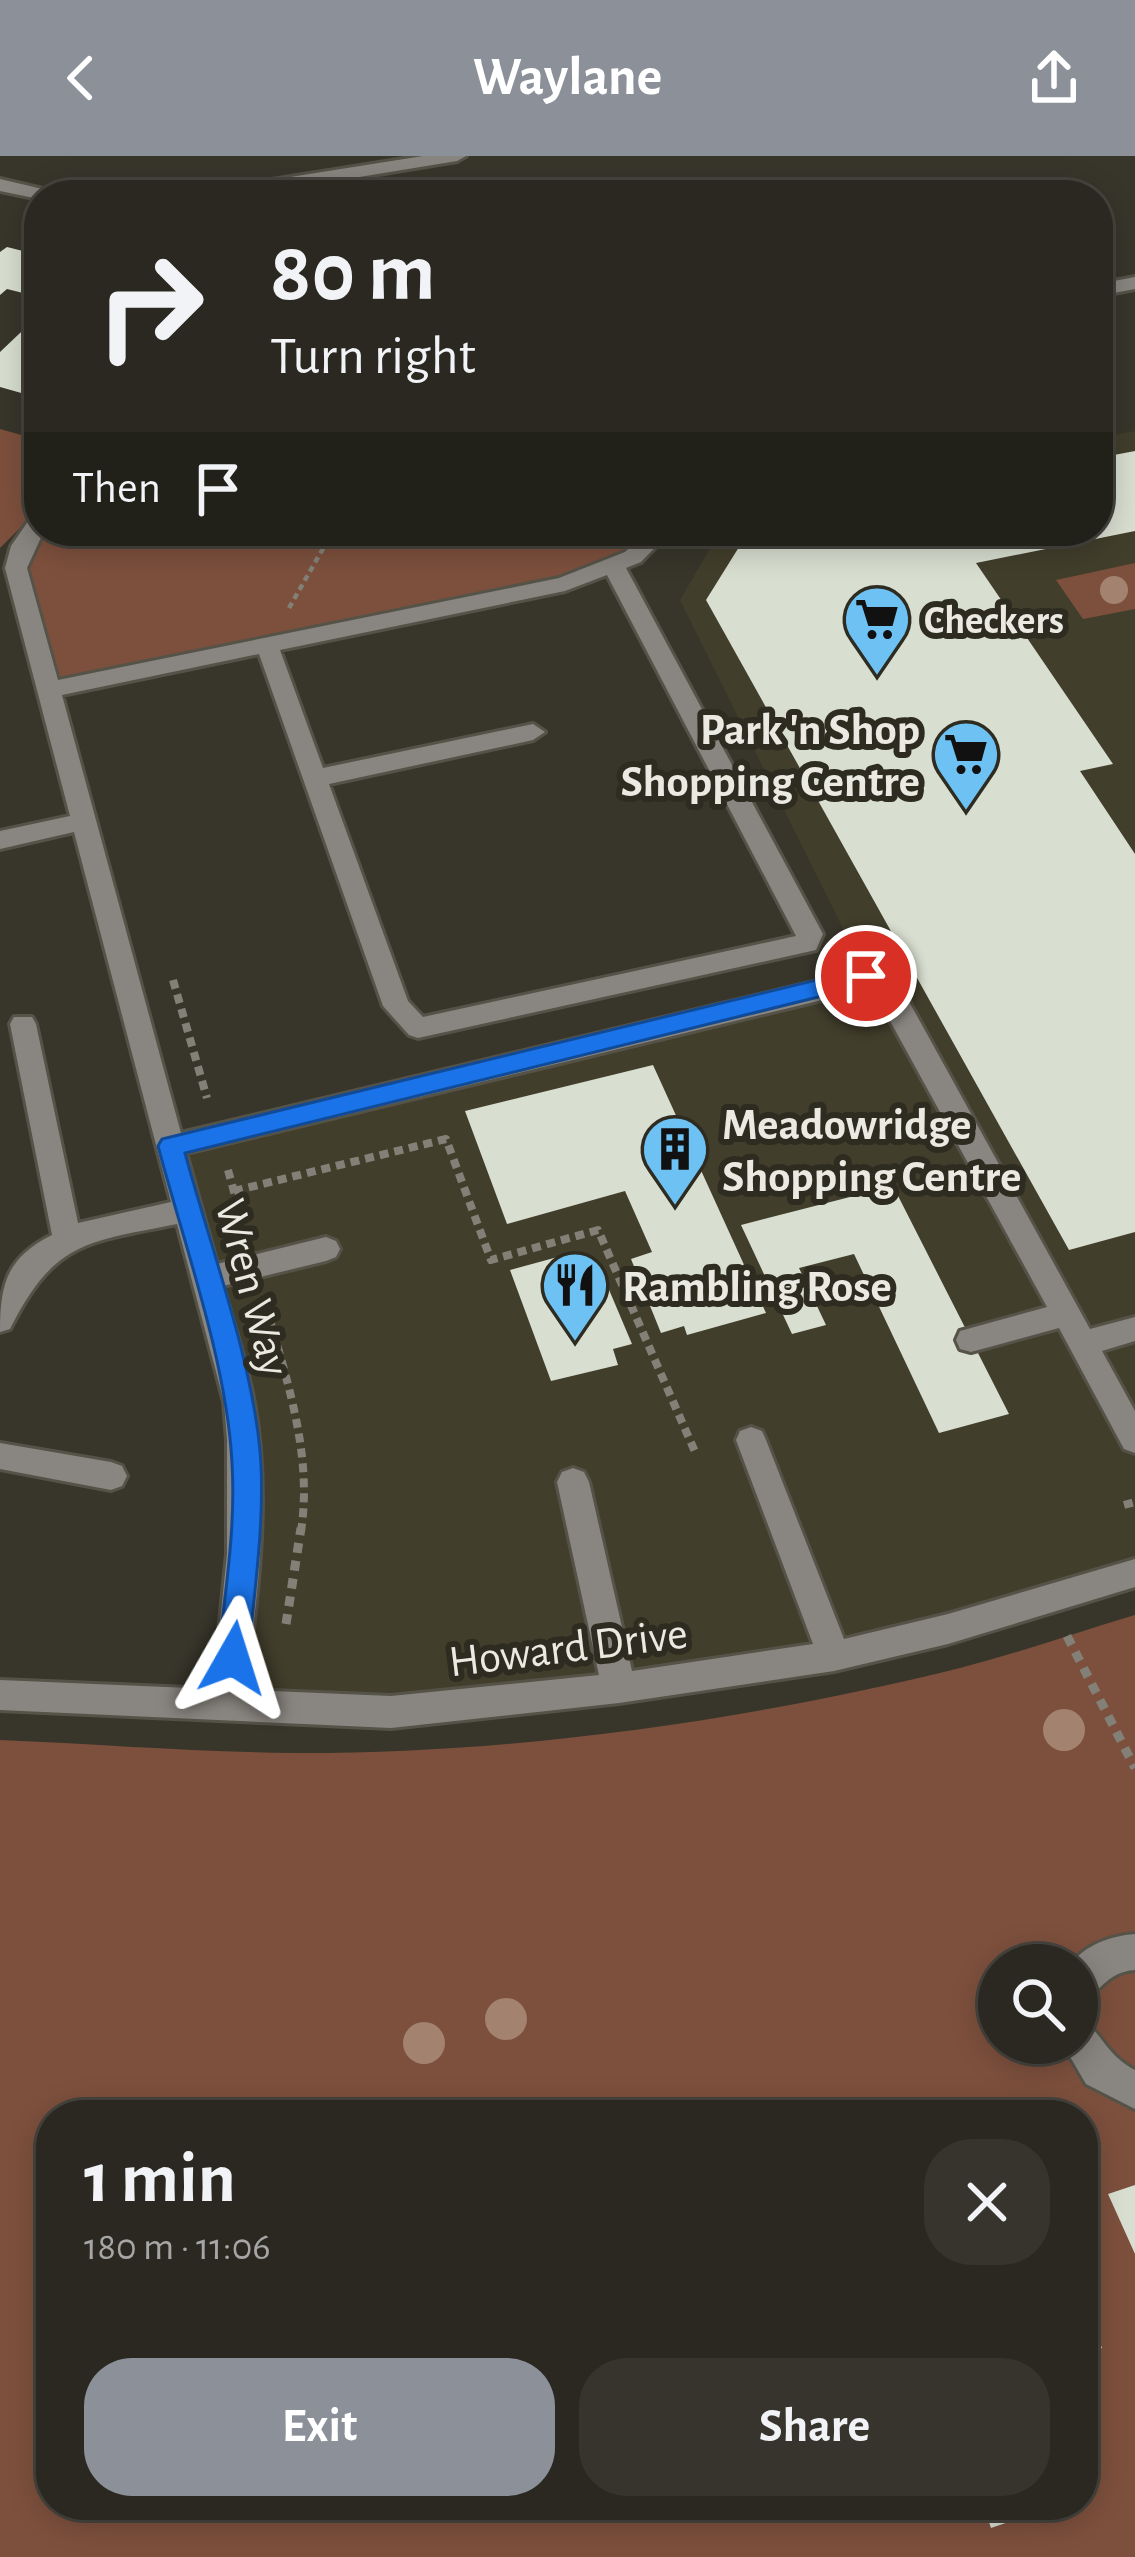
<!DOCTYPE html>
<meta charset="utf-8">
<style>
body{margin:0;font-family:"Alegreya Sans",sans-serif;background:#36342d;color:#f1f3f6;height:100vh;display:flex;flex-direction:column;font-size:45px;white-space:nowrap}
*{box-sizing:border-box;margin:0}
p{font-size:39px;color:#a5a6a5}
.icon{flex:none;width:66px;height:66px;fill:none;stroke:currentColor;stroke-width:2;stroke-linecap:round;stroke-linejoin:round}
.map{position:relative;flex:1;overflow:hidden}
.details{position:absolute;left:36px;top:1944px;width:1062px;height:420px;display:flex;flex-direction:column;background:#2a2820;border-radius:48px;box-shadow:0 6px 30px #0003,0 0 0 3px #46443e}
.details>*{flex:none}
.guide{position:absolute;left:24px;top:24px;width:1089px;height:366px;border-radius:48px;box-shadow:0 6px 30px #0003,0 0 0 3px #46443e;background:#2a2820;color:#f1f3f6;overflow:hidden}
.fabs{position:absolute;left:978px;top:1788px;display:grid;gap:24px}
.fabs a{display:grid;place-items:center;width:120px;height:120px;border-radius:50%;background:#2a2820;box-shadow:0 6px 30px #0003,0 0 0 3px #46443e;font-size:60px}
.pin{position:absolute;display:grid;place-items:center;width:102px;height:102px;color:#fff;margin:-51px;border:6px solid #fff;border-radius:50%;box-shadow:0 3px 12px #0007}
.me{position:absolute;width:132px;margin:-66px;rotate:6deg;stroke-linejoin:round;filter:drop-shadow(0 0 9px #0008)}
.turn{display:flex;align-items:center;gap:42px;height:252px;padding:0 48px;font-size:54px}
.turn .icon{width:156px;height:156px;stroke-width:2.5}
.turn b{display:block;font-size:84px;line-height:102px}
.then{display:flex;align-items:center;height:114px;padding:0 48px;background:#0003;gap:24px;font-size:45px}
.round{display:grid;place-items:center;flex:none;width:126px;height:126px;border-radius:48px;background:#36342d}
.head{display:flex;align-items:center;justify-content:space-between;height:204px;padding:0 48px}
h1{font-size:72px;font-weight:700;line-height:90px}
.primary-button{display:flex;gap:24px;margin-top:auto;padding:24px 48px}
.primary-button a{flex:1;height:138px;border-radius:48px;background:#8c9099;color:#fff;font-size:48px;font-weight:700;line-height:138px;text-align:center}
.primary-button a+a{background:#36342d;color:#f1f3f6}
header{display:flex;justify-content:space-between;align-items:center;height:156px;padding:0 48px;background:#8c9099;color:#fff;font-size:54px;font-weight:700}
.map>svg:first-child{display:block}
.built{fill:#423e2c}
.green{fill:#7d503d;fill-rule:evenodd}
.building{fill:#d8ded0}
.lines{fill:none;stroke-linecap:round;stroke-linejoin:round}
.minor-casing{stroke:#555348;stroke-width:6}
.path-far2{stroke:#838177;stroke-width:4.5;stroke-dasharray:6 4.5;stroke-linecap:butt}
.path-far1{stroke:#838177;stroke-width:8;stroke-dasharray:9 6;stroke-linecap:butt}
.path{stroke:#838177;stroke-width:9;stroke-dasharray:10 8;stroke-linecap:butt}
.minor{fill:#898580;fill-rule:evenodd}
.tree{fill:#a3826f}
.route{fill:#1a73e8;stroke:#114b97;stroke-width:3}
.labels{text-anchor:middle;stroke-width:12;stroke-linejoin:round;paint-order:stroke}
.far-poi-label{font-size:39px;font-weight:bold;fill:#ebeae2;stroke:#2e2c21;text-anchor:start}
.poi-label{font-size:45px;font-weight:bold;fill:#ebeae2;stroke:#2e2c21;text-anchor:start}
.street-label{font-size:45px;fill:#ebeae2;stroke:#2e2c21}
</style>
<header><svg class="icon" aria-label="back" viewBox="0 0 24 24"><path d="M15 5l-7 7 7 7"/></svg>Waylane<svg class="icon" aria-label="share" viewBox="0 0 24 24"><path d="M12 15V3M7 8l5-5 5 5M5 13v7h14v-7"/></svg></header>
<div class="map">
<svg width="1135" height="2401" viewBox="0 0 1135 2401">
<rect width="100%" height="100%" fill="#38362b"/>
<path class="built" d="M1135 275V1417L948 1473 619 1532 227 1551 247 1306 171 990 866 819 680 444 720 375H1098V282Z"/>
<path class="green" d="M0 273 39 284V353L0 392Z
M39 375H660L614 411 48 534 22 390Z
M1135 407V453L1083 463 1056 424Z
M1135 1459V2401H0V1584C97 1588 195 1596 292 1597 514 1598 745 1565 960 1512 1019 1497 1077 1476 1135 1459ZM999 1809H1077V1887H999ZM51 1959H1083V2349H51Z"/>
<path class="building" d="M7 91 39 99V141L7 133 0 139V96Z
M39 159V242L0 231V196Z
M1135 295V375L976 407 1113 608 1080 615 1135 698V1076L1069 1094 706 444 749 375H1098V302Z
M653 909 766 1157 687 1179 684 1170 661 1177 631 1103 652 1096 625 1035 507 1068 465 955Z
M893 1030 1009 1258 939 1277 854 1098 799 1112 826 1169 792 1178 741 1069Z
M576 1096 583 1114 599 1110 632 1188 613 1193 618 1209 551 1225 510 1114Z
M1135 2029V2098L1108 2038Z
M1083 2147 1102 2192 1083 2199Z
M983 2349H1055V2350L991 2372Z"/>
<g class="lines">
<g class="minor-casing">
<path id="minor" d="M423 0H466L457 5 250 39H206L215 33Z
M0 23 51 35 53 39H39V43L0 35Z
M1135 121V133L1098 140V128Z
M39 359V375H44L27 412 58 524 559 422 625 396 647 375H671L641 406 626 412 823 778 816 794 807 796 418 882 409 879 383 850 259 498 62 539 181 977 876 811 896 822 1090 1173 1135 1161V1185L1102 1195 1135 1255V1297L1124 1293 1059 1172 971 1196 960 1193 956 1184 960 1175 1047 1151 872 832 186 997 217 1108 326 1081 336 1085 340 1093 336 1101 326 1105 223 1130C233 1168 247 1207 254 1247 271 1340 257 1441 246 1534L391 1540 599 1519 557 1326 562 1316 573 1312 584 1316 589 1326 632 1515 813 1488 736 1284 740 1275 751 1271 762 1275 766 1284 844 1483 948 1458 1135 1403V1431L948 1488 834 1515 619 1547 391 1572 0 1554V1524L213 1533 227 1398V1284L224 1246 177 1068C87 1086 54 1085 10 1173L0 1176C0 1129 6 1102 52 1079L10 868 14 861H32L36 868 78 1067 171 1046 74 676 0 693V675L70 660 5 412 11 390 31 361ZM607 419 796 780 423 861 408 845 329 628 533 584 545 576 533 568 323 612 280 494 565 435Z
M0 1287 111 1306 122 1310 127 1320 122 1330 111 1334 0 1313Z
M1135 1778V1814C1105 1816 1101 1838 1077 1848V1809H1069C1086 1789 1109 1780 1135 1778Z
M1077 1862C1101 1872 1104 1898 1135 1914V1953L1086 1928 1062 1887H1077Z"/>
</g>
<path class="path-far2" d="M289 452 333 375"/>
<path class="path-far1" d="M173 824 207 942
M228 1014 245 1075
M234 1035 446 983 491 1104 598 1074 696 1298
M265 1147C286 1222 313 1297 301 1375
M1124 1349 1135 1346"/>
<path class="path" d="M286 1468 301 1372
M1067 1480 1135 1612"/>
<use href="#minor" class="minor"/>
</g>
<g class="tree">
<circle cx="1114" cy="434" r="14"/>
<circle cx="1064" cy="1574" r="21"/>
<circle cx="506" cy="1863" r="21"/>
<circle cx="424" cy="1887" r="21"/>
</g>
<path class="route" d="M866 812 878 820 875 827 185 997C210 1090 256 1214 261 1309 264 1373 254 1438 248 1502L244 1511 233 1515 223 1511 218 1502C225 1437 236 1372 232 1307 227 1207 184 1088 158 990L162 983Z"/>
<defs>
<g id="supermarket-pin" transform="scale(3.45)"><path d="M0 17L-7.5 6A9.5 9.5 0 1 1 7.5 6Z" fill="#6dc2f3" stroke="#2e2c21"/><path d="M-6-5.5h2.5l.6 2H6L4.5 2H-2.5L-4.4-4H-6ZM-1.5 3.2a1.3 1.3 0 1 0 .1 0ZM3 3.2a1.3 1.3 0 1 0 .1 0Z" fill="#111"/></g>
<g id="building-pin" transform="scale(3.45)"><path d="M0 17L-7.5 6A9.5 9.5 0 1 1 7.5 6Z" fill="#6dc2f3" stroke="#2e2c21"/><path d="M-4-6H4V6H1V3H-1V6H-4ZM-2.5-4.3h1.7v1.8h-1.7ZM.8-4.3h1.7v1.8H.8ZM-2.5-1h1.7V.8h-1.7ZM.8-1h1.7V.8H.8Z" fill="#111"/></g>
<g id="restaurant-pin" transform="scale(3.45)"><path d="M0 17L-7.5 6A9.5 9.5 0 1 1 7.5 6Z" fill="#6dc2f3" stroke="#2e2c21"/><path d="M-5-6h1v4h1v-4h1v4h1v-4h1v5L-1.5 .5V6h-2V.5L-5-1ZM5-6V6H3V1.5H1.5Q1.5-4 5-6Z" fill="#111"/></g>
</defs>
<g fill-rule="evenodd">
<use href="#supermarket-pin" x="877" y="463"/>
<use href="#supermarket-pin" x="966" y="598"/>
<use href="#building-pin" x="675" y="993"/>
<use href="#restaurant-pin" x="575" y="1129"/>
</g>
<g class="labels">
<g class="far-poi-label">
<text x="924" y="477">Checkers</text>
</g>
<g class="poi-label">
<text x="920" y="588" text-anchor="end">Park 'n Shop<tspan x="920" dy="52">Shopping Centre</tspan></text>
<text x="722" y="983">Meadowridge<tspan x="722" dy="52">Shopping Centre</tspan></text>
<text x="622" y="1145">Rambling Rose</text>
</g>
<g class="street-label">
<text transform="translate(254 1131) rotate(75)" y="16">Wren Way</text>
<text transform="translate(568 1490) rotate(-7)" y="16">Howard Drive</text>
</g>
</g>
</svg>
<div class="fabs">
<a><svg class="icon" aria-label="search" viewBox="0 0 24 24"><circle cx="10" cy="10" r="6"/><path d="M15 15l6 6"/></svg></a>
</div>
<div class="pin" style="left:866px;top:820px;background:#d93025"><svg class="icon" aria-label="arrive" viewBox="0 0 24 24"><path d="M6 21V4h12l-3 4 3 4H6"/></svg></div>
<svg class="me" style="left:233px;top:1502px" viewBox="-20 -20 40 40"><path d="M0-17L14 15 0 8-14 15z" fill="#1a73e8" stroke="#fff" stroke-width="4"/></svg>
<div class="guide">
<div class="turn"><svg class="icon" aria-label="right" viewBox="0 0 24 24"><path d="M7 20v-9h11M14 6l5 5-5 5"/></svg><div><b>80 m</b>Turn right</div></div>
<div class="then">Then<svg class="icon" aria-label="arrive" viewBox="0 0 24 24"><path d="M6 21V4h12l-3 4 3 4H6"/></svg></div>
</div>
<section class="details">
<div class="head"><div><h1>1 min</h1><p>180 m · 11:06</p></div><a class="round"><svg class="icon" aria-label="close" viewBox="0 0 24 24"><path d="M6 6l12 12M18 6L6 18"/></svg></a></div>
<div class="primary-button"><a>Exit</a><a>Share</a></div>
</section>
</div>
